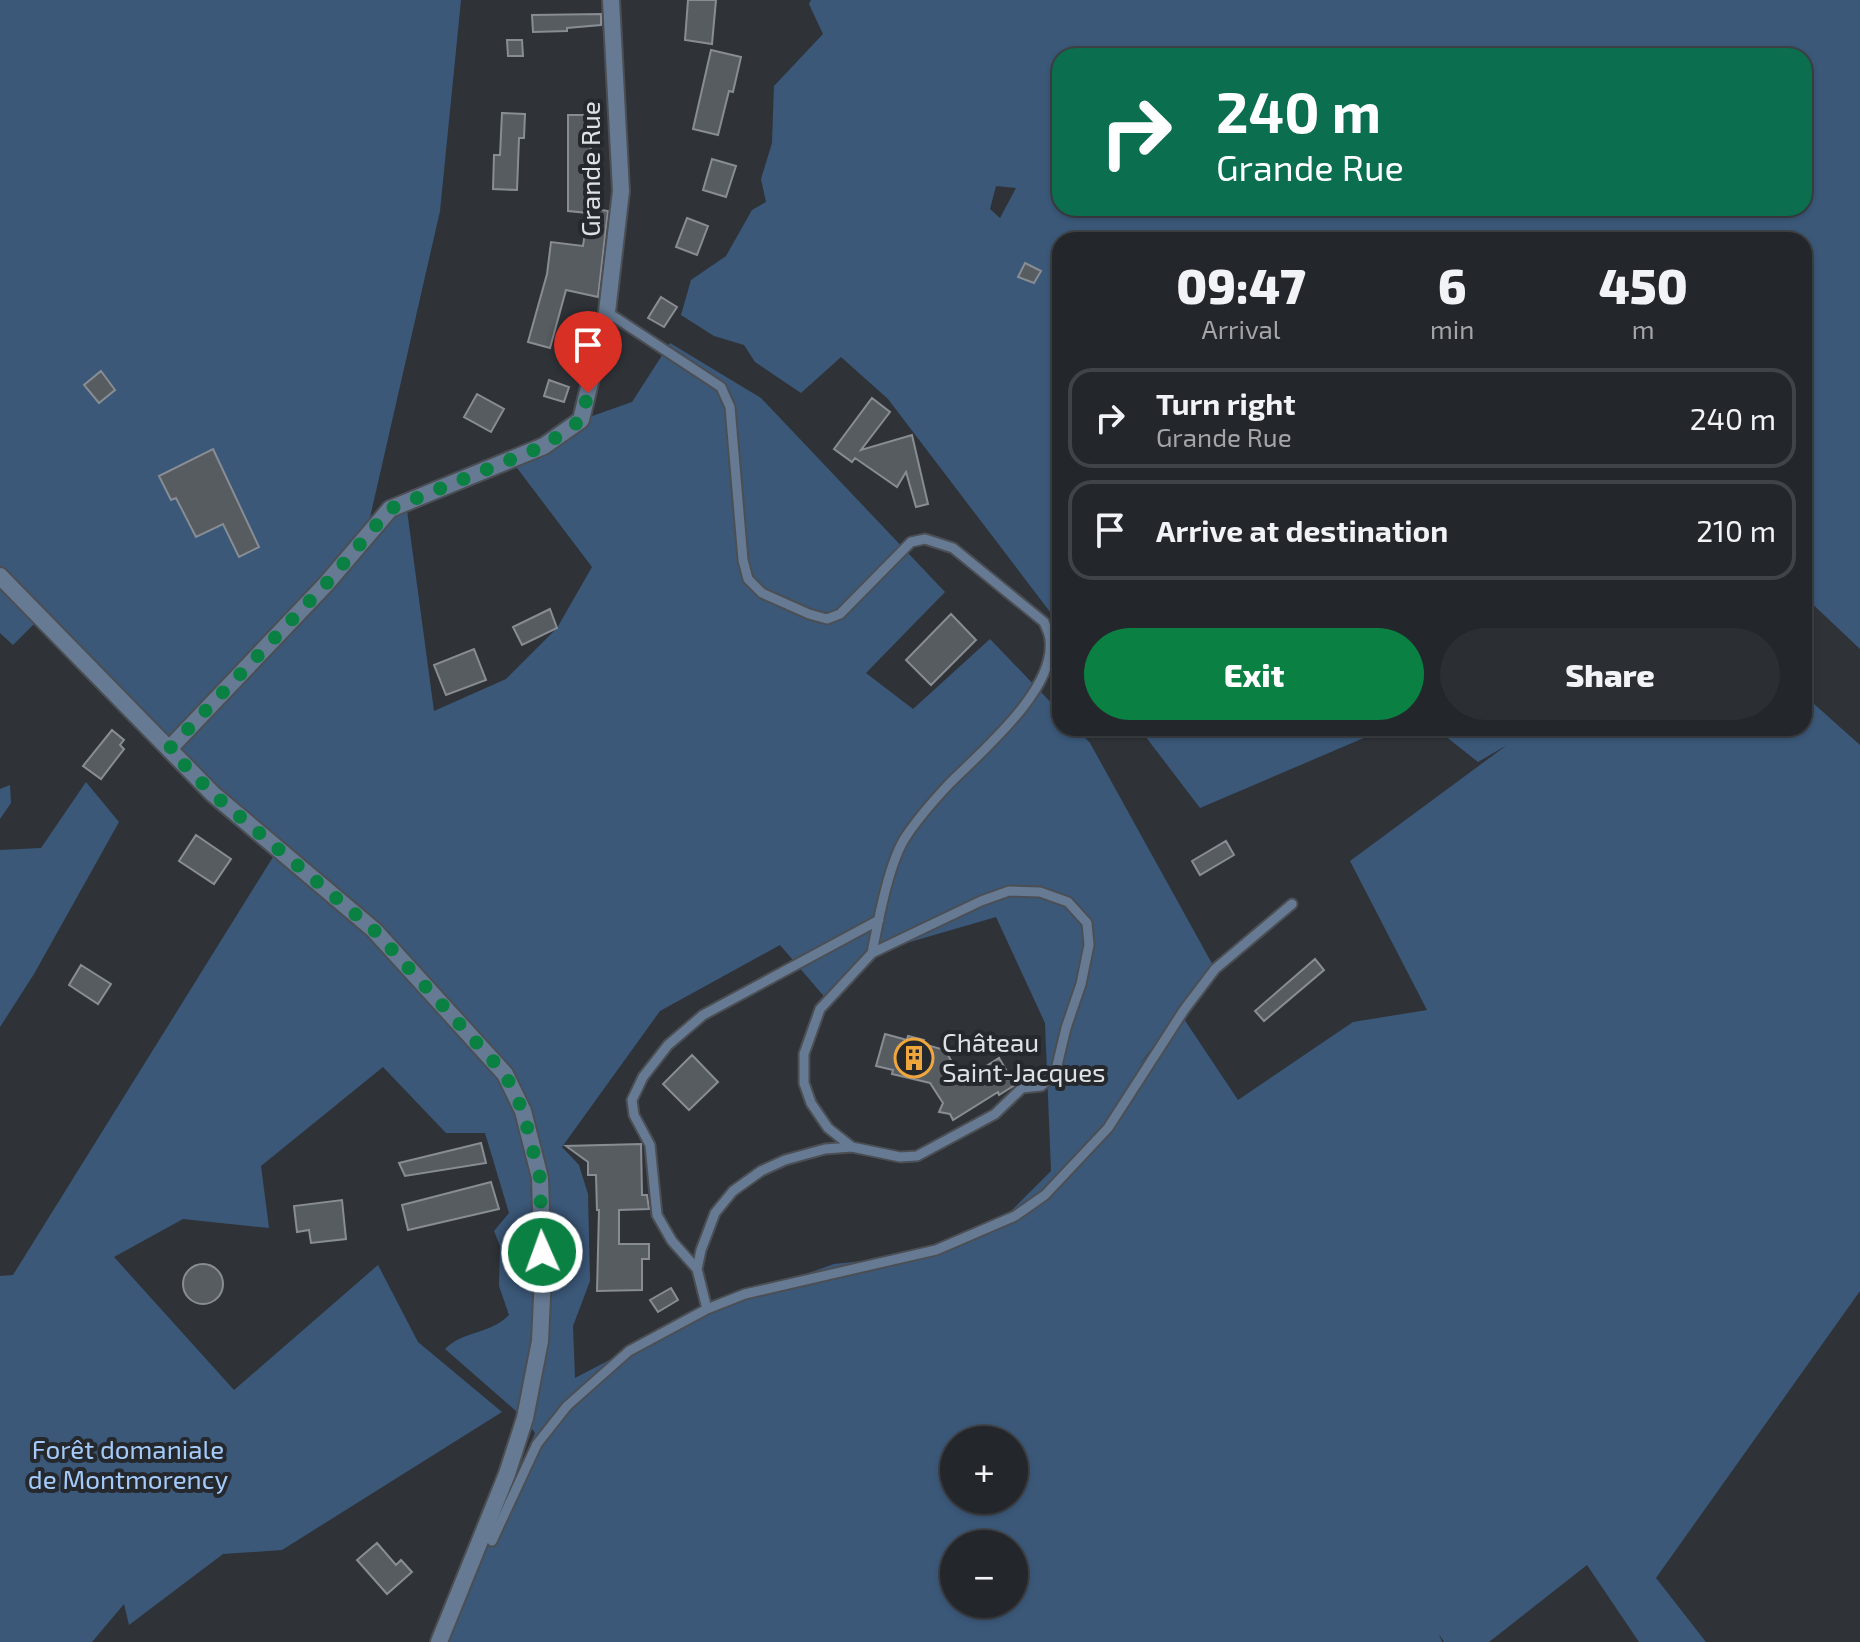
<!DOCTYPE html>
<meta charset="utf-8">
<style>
body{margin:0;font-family:"Exo 2",sans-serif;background:#2b2e32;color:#f1f3f6;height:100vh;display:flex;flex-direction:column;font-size:30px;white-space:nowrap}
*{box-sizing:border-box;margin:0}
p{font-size:26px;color:#a3a5a8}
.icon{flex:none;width:44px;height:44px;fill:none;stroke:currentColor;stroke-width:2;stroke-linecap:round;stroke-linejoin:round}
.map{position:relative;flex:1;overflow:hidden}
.side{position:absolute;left:1052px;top:232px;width:760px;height:504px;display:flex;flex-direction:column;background:#23262a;border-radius:24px;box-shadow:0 2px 6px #0004,0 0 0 2px #404347}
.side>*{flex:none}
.guide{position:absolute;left:1052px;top:48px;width:760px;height:168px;border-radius:24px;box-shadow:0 2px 6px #0004,0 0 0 2px #404347;background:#0b6e4f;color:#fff;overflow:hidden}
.fabs{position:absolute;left:940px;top:1426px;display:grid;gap:16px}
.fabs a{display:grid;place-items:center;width:88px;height:88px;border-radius:50%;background:#23262a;box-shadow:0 2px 6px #0004,0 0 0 2px #404347;font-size:40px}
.pin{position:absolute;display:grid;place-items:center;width:68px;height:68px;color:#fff;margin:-82px -34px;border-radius:50% 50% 50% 0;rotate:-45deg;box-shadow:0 0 8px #0007}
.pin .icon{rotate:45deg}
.me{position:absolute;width:88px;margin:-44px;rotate:358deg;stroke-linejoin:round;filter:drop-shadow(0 0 6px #0008)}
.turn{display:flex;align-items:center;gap:28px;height:168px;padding:0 32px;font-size:36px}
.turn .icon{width:104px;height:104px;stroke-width:2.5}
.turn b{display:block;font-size:56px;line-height:68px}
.eta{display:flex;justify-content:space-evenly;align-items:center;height:136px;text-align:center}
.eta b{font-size:48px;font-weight:800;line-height:56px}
.button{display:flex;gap:16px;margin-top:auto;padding:16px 32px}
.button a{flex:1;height:92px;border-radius:48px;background:#0b8043;color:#fff;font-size:32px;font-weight:800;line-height:92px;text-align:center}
.button a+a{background:#2b2e32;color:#f1f3f6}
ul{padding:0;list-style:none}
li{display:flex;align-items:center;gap:24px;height:100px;margin:0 16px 12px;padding:0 16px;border:4px solid #404347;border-radius:24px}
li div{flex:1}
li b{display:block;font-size:30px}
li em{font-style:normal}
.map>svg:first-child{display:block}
.green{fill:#3b5879;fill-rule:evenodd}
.building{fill:#575c61;stroke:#888d93;stroke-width:2}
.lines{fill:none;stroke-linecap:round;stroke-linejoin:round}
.service-casing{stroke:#4b4f54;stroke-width:13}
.tertiary-casing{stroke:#4b4f54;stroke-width:20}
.service{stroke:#667a93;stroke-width:9}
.tertiary{stroke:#667a93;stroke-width:16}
.route{stroke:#0b8043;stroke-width:14;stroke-dasharray:0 25.2}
.labels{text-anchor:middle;stroke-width:8;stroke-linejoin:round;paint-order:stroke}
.street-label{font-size:26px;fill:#dfe2e5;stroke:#25292e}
.poi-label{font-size:26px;fill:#dfe2e5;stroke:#25292e;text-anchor:start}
.park-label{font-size:26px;fill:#a3caf9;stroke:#25292e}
</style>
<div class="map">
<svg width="1860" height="1642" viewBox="0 0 1860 1642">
<rect width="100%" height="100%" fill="#2f3338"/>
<path class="green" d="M0 0H461L440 211 366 535 406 503 434 711 506 679 557 628 592 567 511 460 581 420 632 402 670 343 761 398 945 592 866 673 913 709 990 639 1060 712V728H1076L1090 743 1215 969 1138 1066 1182 1016 1238 1100 1353 1022 1427 1010 1350 861 1507 745 1478 762 1435 728H1804V695L1860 745V1291L1656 1578 1706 1642H1639L1587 1565 1489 1642H1444L1439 1634 1442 1642H447L535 1433 524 1418 445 1349C464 1330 489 1335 509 1315L499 1286 500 1246 494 1231 509 1213 485 1133H446L383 1067 261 1166 269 1228 183 1219 114 1257 234 1390 378 1265 418 1342 502 1412 282 1550 223 1554 129 1625 124 1604 92 1642H0V1276L13 1275 278 849 40 618 13 645 0 633ZM996 917 1045 1023 1051 1171 1009 1213 936 1250 910 1256 834 1264 707 1309 575 1378 573 1326 590 1281 588 1194 579 1165 562 1147 660 1011 780 945 828 1001 872 953ZM954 1440H1014V1500H954ZM954 1544H1014V1604H954Z
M811 0H1860V649L1804 596V240H1060V625L888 399 841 357 801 393 755 362 744 345 714 336 681 315 691 280 726 256 752 210 766 202 761 179 772 143 774 86 823 34 809 4ZM1060 56H1804V208H1060ZM996 186 1016 188 1000 218 990 209Z
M1139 728H1387L1200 808Z
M86 782 119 822 34 974 0 1027V850L41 848Z
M10 785 11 803 0 819V789Z"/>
<path class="building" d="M688 0H716L712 44 685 40Z
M601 14V25L567 28V31L533 32 532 15Z
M507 40H522L523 56H508Z
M711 50 741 57 733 92 729 91 718 135 693 129Z
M502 113 525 114 524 138H519L517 190 493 189 494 155H500Z
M568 115H591L590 208 608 211 598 297 566 290 550 348 528 342 547 274 551 242 583 246 588 213 568 211Z
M712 159 736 166 726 197 703 190Z
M687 218 708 226 697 255 676 247Z
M1025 263 1041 271 1034 283 1018 277Z
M661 297 677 307 664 327 648 318Z
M101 371 115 390 99 403 84 385Z
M549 380 569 387 564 402 544 396Z
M477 394 504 409 491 432 464 417Z
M872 398 890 412 861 450 912 435 928 504 916 507 906 472 897 487 855 458 852 462 834 449Z
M213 449 259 547 239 557 223 524 196 537 176 498 171 500 159 476Z
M550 609 557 628 522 645 513 627Z
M951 614 976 640 931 685 906 660Z
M474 649 486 680 446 695 434 665Z
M112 730 124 740 120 745 124 749 101 779 83 766Z
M196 835 231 859 214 884 179 861Z
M1226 841 1234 855 1200 875 1192 861Z
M1315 959 1324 970 1264 1021 1255 1011Z
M81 965 111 984 98 1004 69 985Z
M885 1034 907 1040 908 1036 924 1040 923 1044 945 1050 963 1081 999 1058 1015 1085 999 1095 998 1092 953 1120 950 1114 939 1112 943 1103 930 1083 892 1074 893 1070 876 1066Z
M692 1055 718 1082 689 1110 663 1084Z
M481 1143 486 1163 405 1176 399 1163Z
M641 1144 642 1195H647L649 1209 619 1210V1244H649V1259H642V1290L597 1291 599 1210H597L596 1175H588V1162L566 1146Z
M491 1182 499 1209 408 1230 402 1205Z
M342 1200 346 1239 311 1243 309 1230 297 1232 294 1206Z
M183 1284a20 20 0 1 1 40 0a20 20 0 1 1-40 0Z
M671 1288 678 1300 658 1312 650 1300Z
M377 1543 396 1565 401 1560 412 1572 387 1594 357 1560Z"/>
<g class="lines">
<g class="service-casing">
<path id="service" d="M607 312 721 387 730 407 743 560 748 579 762 593 809 614 827 619 840 614 911 542 925 539 953 548 1044 622C1046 627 1050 634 1050 640 1056 689 982 751 950 783 935 799 919 817 907 835 889 860 878 922 872 953
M697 1269 672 1241 657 1215 650 1145 634 1115 632 1100 643 1077 668 1045 703 1015 879 920
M707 1309 697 1269 701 1250 715 1213 733 1191 761 1171 785 1160 825 1149 852 1147 900 1157 917 1156 995 1114 1022 1088 1041 1086 1055 1074 1066 1028 1081 984 1089 945 1087 923 1068 902 1040 892 1009 891 981 901 872 953 820 1009 804 1054V1083L811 1103 828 1128 852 1147
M483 1534 492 1541 537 1444 567 1406 629 1351 707 1309 745 1294 936 1250 1015 1216 1045 1195 1108 1128 1184 1010 1215 969 1292 904"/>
</g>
<g class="tertiary-casing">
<path id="tertiary" d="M0 576 213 794 374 930 505 1074 523 1111 540 1178 543 1276 540 1341 525 1418 507 1474 439 1642
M169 749 326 584 390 509 544 446 581 420 607 312 621 191 611 0"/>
</g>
<use href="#service" class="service"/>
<use href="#tertiary" class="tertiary"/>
</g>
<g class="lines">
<path class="route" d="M542 1252 540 1178 523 1111 505 1074 374 930 213 794 169 749 326 584 390 509 544 446 581 420 588 393"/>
</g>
<defs>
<g id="building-ring" transform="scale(2)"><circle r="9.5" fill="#25292e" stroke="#efa73d" stroke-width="1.5"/><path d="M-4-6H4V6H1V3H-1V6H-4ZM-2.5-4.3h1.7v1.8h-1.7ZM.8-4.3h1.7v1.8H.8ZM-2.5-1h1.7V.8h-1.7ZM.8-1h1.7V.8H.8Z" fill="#efa73d"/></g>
</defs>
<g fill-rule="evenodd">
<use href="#building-ring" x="914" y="1058"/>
</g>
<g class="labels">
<g class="street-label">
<text transform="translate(591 169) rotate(-90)" y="9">Grande Rue</text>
</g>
<g class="poi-label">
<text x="942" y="1052">Château<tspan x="942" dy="30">Saint-Jacques</tspan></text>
</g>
<g class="park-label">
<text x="128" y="1459">Forêt domaniale<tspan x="128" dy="30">de Montmorency</tspan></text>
</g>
</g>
</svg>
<div class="fabs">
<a>+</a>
<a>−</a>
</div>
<div class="pin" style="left:588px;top:393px;background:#d93025"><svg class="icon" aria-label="arrive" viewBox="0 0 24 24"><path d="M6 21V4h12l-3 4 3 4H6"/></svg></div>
<svg class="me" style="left:542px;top:1252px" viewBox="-20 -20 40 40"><circle r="17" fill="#0b8043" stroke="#fff" stroke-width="3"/><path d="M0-11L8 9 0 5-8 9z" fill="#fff"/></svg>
<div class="guide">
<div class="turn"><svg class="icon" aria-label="right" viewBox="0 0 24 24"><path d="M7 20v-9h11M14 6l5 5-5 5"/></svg><div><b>240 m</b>Grande Rue</div></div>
</div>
<section class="side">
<div class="eta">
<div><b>09:47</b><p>Arrival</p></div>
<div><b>6</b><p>min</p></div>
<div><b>450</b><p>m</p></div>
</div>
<ul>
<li><svg class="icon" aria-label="right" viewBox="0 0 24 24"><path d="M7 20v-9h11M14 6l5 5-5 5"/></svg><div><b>Turn right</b><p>Grande Rue</p></div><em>240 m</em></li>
<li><svg class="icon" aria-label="arrive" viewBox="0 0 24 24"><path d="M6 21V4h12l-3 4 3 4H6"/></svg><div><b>Arrive at destination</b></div><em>210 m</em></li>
</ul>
<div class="button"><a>Exit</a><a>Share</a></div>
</section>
</div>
